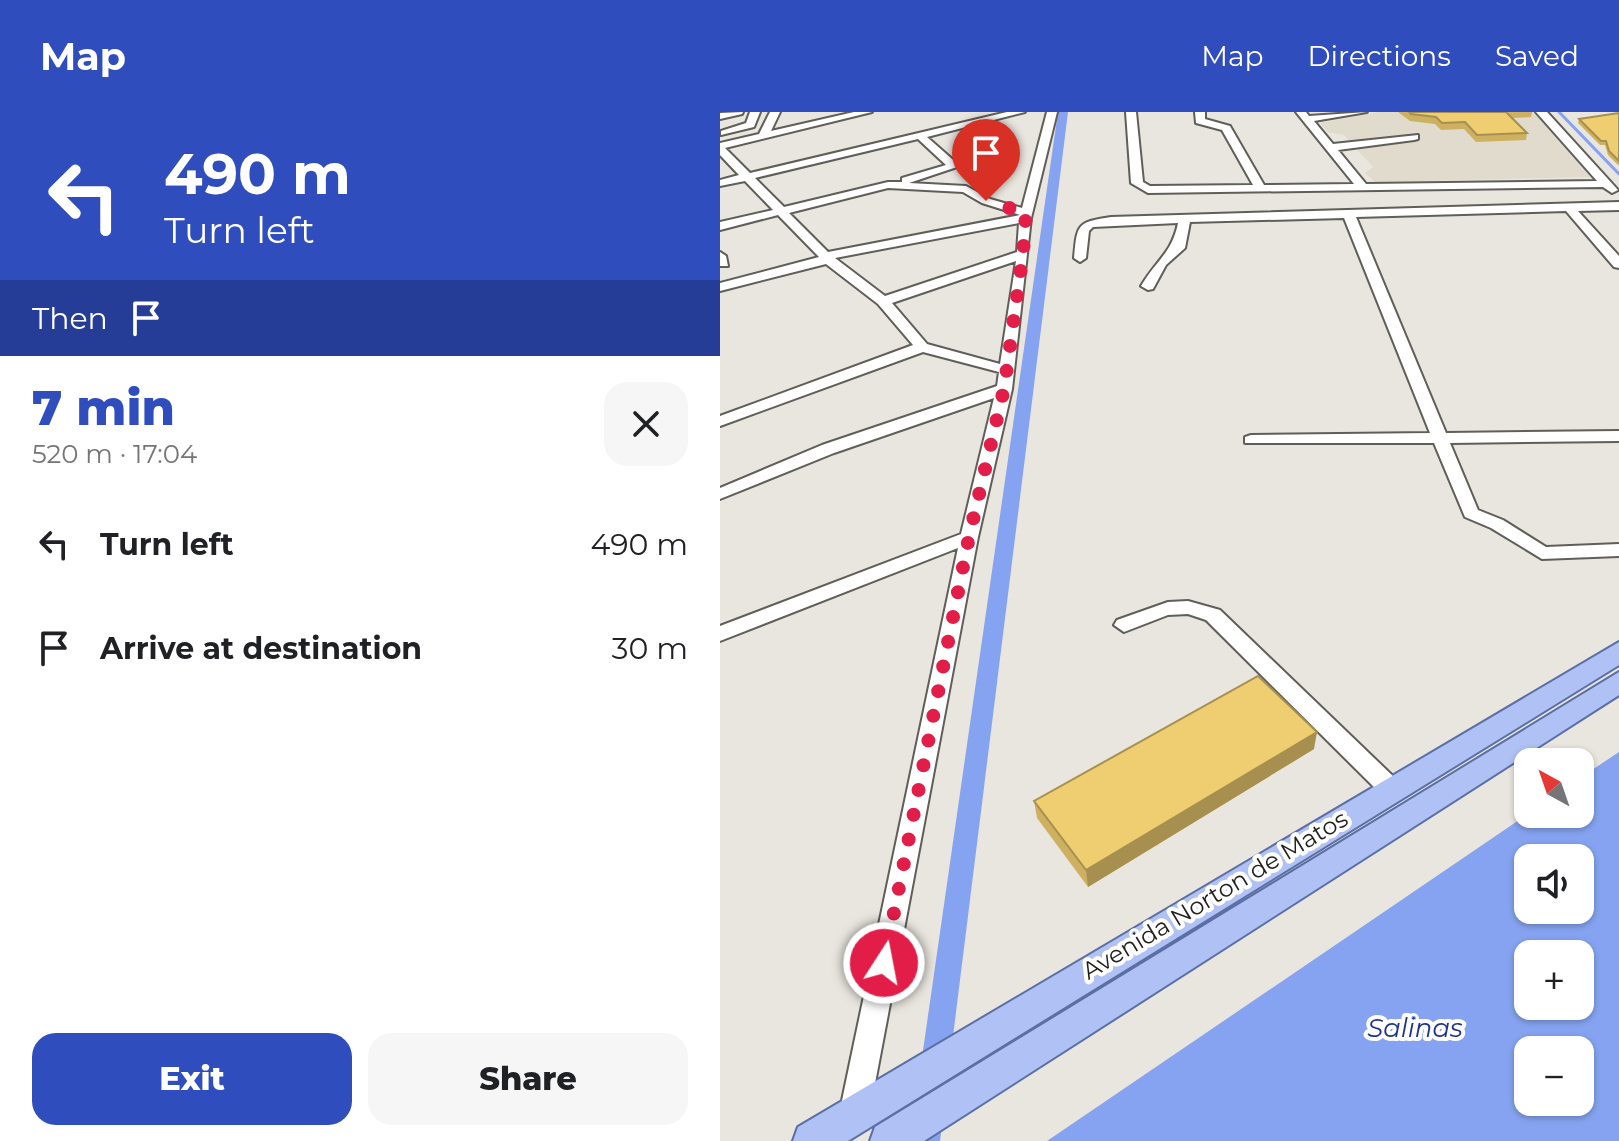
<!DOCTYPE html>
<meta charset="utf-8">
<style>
body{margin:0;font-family:Montserrat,sans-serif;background:#f6f6f6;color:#202124;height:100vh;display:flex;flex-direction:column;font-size:30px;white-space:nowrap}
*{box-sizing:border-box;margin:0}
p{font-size:26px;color:#757577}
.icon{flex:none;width:44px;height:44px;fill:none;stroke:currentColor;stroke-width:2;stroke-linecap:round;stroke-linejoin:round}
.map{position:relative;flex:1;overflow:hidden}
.details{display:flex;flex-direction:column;background:#fff;width:720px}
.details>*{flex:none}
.top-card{background:#304dbe;color:#fff;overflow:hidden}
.needle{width:52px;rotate:320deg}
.buttons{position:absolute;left:794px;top:636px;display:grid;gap:16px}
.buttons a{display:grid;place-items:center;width:80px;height:80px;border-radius:16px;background:#fff;box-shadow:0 2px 6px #0004;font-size:40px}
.pin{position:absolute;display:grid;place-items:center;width:68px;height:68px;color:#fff;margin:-82px -34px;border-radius:50% 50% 50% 0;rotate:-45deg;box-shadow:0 0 8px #0007}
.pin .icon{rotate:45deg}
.me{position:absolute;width:88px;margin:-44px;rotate:11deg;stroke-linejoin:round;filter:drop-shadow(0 0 6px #0008)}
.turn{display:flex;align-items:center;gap:28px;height:168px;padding:0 32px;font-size:36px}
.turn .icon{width:104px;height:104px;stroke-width:2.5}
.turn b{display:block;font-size:56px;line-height:68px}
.then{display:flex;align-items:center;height:76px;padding:0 32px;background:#0003;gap:16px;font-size:30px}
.round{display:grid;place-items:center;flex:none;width:84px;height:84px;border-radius:24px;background:#f6f6f6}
.summary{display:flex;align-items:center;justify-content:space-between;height:136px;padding:0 32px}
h1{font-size:48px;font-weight:800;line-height:60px;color:#304dbe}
.action{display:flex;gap:16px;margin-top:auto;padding:16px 32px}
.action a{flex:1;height:92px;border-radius:24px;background:#304dbe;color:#fff;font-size:32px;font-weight:800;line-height:92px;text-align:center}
.action a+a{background:#f6f6f6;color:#202124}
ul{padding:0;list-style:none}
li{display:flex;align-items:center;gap:24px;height:104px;padding:0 32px}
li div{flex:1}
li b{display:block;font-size:30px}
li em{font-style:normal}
header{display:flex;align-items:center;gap:48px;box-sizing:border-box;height:112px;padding:0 40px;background:#304dbe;color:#fff}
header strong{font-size:38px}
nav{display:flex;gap:44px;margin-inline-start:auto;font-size:28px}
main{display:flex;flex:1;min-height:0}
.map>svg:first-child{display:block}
.built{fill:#e0dbcd}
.water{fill:#85a3f0;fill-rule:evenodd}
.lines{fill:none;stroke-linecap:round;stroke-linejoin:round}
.stream{stroke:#85a3f0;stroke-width:3}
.canal{fill:#85a3f0;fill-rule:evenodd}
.minor-casing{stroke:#605e58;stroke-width:4}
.major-casing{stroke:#5b6fa4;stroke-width:4}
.minor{fill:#fff;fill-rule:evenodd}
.major{fill:#b0c2f5;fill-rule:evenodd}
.wall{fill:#ceb061}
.shaded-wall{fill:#a7904f}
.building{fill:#efcd71;stroke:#a7904f;stroke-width:2}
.route{stroke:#e11d48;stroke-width:14;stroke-dasharray:0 25.2}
.labels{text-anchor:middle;stroke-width:8;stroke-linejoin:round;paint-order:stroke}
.near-street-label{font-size:24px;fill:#201f1c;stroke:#fff}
.near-water-label{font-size:26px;font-style:italic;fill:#1e338b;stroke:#fff}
</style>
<header>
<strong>Map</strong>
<nav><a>Map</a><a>Directions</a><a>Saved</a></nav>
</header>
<main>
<section class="details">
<div class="top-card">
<div class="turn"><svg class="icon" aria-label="left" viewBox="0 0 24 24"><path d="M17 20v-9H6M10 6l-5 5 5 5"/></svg><div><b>490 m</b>Turn left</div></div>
<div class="then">Then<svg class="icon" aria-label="arrive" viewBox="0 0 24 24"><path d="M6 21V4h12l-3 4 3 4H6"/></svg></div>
</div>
<div class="summary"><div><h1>7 min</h1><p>520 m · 17:04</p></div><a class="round"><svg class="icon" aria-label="close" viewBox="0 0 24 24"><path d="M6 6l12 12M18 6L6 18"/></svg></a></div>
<ul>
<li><svg class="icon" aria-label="left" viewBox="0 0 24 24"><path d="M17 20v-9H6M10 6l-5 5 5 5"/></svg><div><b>Turn left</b></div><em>490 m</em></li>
<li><svg class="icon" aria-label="arrive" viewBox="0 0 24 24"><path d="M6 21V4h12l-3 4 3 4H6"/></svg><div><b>Arrive at destination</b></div><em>30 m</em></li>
</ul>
<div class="action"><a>Exit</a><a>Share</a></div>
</section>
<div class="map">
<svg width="899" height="1029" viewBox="0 0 899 1029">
<rect width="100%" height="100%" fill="#e9e6df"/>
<path class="built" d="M659 0H813L870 65 655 70 645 61 653 55 624 23 608 20 600 11Z"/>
<path class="water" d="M899 640V1029H327L808 702H860V666ZM808 746H860V798H808ZM808 842H860V894H808ZM808 938H860V990H808Z"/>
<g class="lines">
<path class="stream" d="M839 0 899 62"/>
<path class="canal" d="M338 0H348L220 1029H190Z"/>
<g class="minor-casing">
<path id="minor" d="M23 0 22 2 0 7V1Z
M30 0H40L34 15 1 23V19L26 11Z
M50 0H60L51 19 134 0H152L5 36 30 61 287 0H305L207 25 240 54 189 71 246 74 270 87 302 96 327 0H337L311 106 292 277 258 425 149 1003 144 1013 134 1018 124 1013 119 1003 238 436 0 529V514L241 422 274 286 114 341 0 387V376L102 333 277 274 279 260 203 240 0 314V304L193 233 158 192 106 152 0 179V171L99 145 58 103 0 118V110L53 98 25 69 0 74V68L19 63 0 43V31L39 22ZM198 27 226 53 182 66V70H168L64 95 35 66ZM168 76 243 80 262 91 300 103 108 140 69 101ZM299 111 297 140 165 184 115 146ZM296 149 280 252 207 232 172 191Z
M406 0H416L423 70 430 74 533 73 502 18 476 11 475 0H485V7L510 14 544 73 634 72 576 0H586L589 4 647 0 594 9 613 32 698 23V27L694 28 618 38 646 72 877 69 816 0H827L898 78 892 81 883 75 428 81 411 71Z
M899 90V98L858 99 899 144V156L894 155 846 99 636 105 726 321 899 319V329L730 331 758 398 783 408 826 435 899 432V444L822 447 771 416 745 405 714 331H525V325L531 323 710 321 624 106 470 110 465 136 446 153 433 177 428 178 421 174C437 147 452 141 458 111L373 115 369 119 366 146 360 150 354 146C357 112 357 110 391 105Z
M0 140 6 144 8 154H0Z
M468 489 500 498 678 669 682 676 678 683 670 685 662 683 486 508 468 502 448 503 404 520 394 513 397 508 448 490Z"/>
</g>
<g class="major-casing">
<path id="major" d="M899 530V553L128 1029H73L78 1015Z
M899 560V583L204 1029H150L155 1015Z"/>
</g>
<use href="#minor" class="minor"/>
<use href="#major" class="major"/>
</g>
<path class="wall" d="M678 0H812L811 5 793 6 807 21 806 28 756 30 744 17 721 18 715 12 690 9Z
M899 1V54L888 43 885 33H880L858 11 859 7Z
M594 637 368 775 317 706 314 689Z"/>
<path class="shaded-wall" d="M597 620 594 637 368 775 366 758Z"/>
<path class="building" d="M689 0H786L807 21 757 23 745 10 722 11 716 5 691 2Z
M899 1V49L889 39 886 29H881L859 7Z
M538 564 597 620 366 758 314 689Z"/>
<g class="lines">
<path class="route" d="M164 851 249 425 284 277 303 142 306 101 266 89"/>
</g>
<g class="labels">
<g class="near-street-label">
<text transform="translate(495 783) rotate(-31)" y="8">Avenida Norton de Matos</text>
</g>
<g class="near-water-label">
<text x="695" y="925">Salinas</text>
</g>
</g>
</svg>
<div class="buttons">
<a><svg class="needle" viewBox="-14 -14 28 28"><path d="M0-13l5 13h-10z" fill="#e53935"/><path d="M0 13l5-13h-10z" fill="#757577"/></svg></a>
<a><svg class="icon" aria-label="sound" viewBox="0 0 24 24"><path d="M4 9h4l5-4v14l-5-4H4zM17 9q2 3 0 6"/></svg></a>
<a>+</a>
<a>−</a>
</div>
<div class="pin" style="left:266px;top:89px;background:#d93025"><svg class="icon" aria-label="arrive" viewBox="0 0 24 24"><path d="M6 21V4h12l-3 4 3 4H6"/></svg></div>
<svg class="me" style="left:164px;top:851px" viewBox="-20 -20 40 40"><circle r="17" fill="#e11d48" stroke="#fff" stroke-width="3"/><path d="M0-11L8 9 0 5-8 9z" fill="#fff"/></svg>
</div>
</main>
